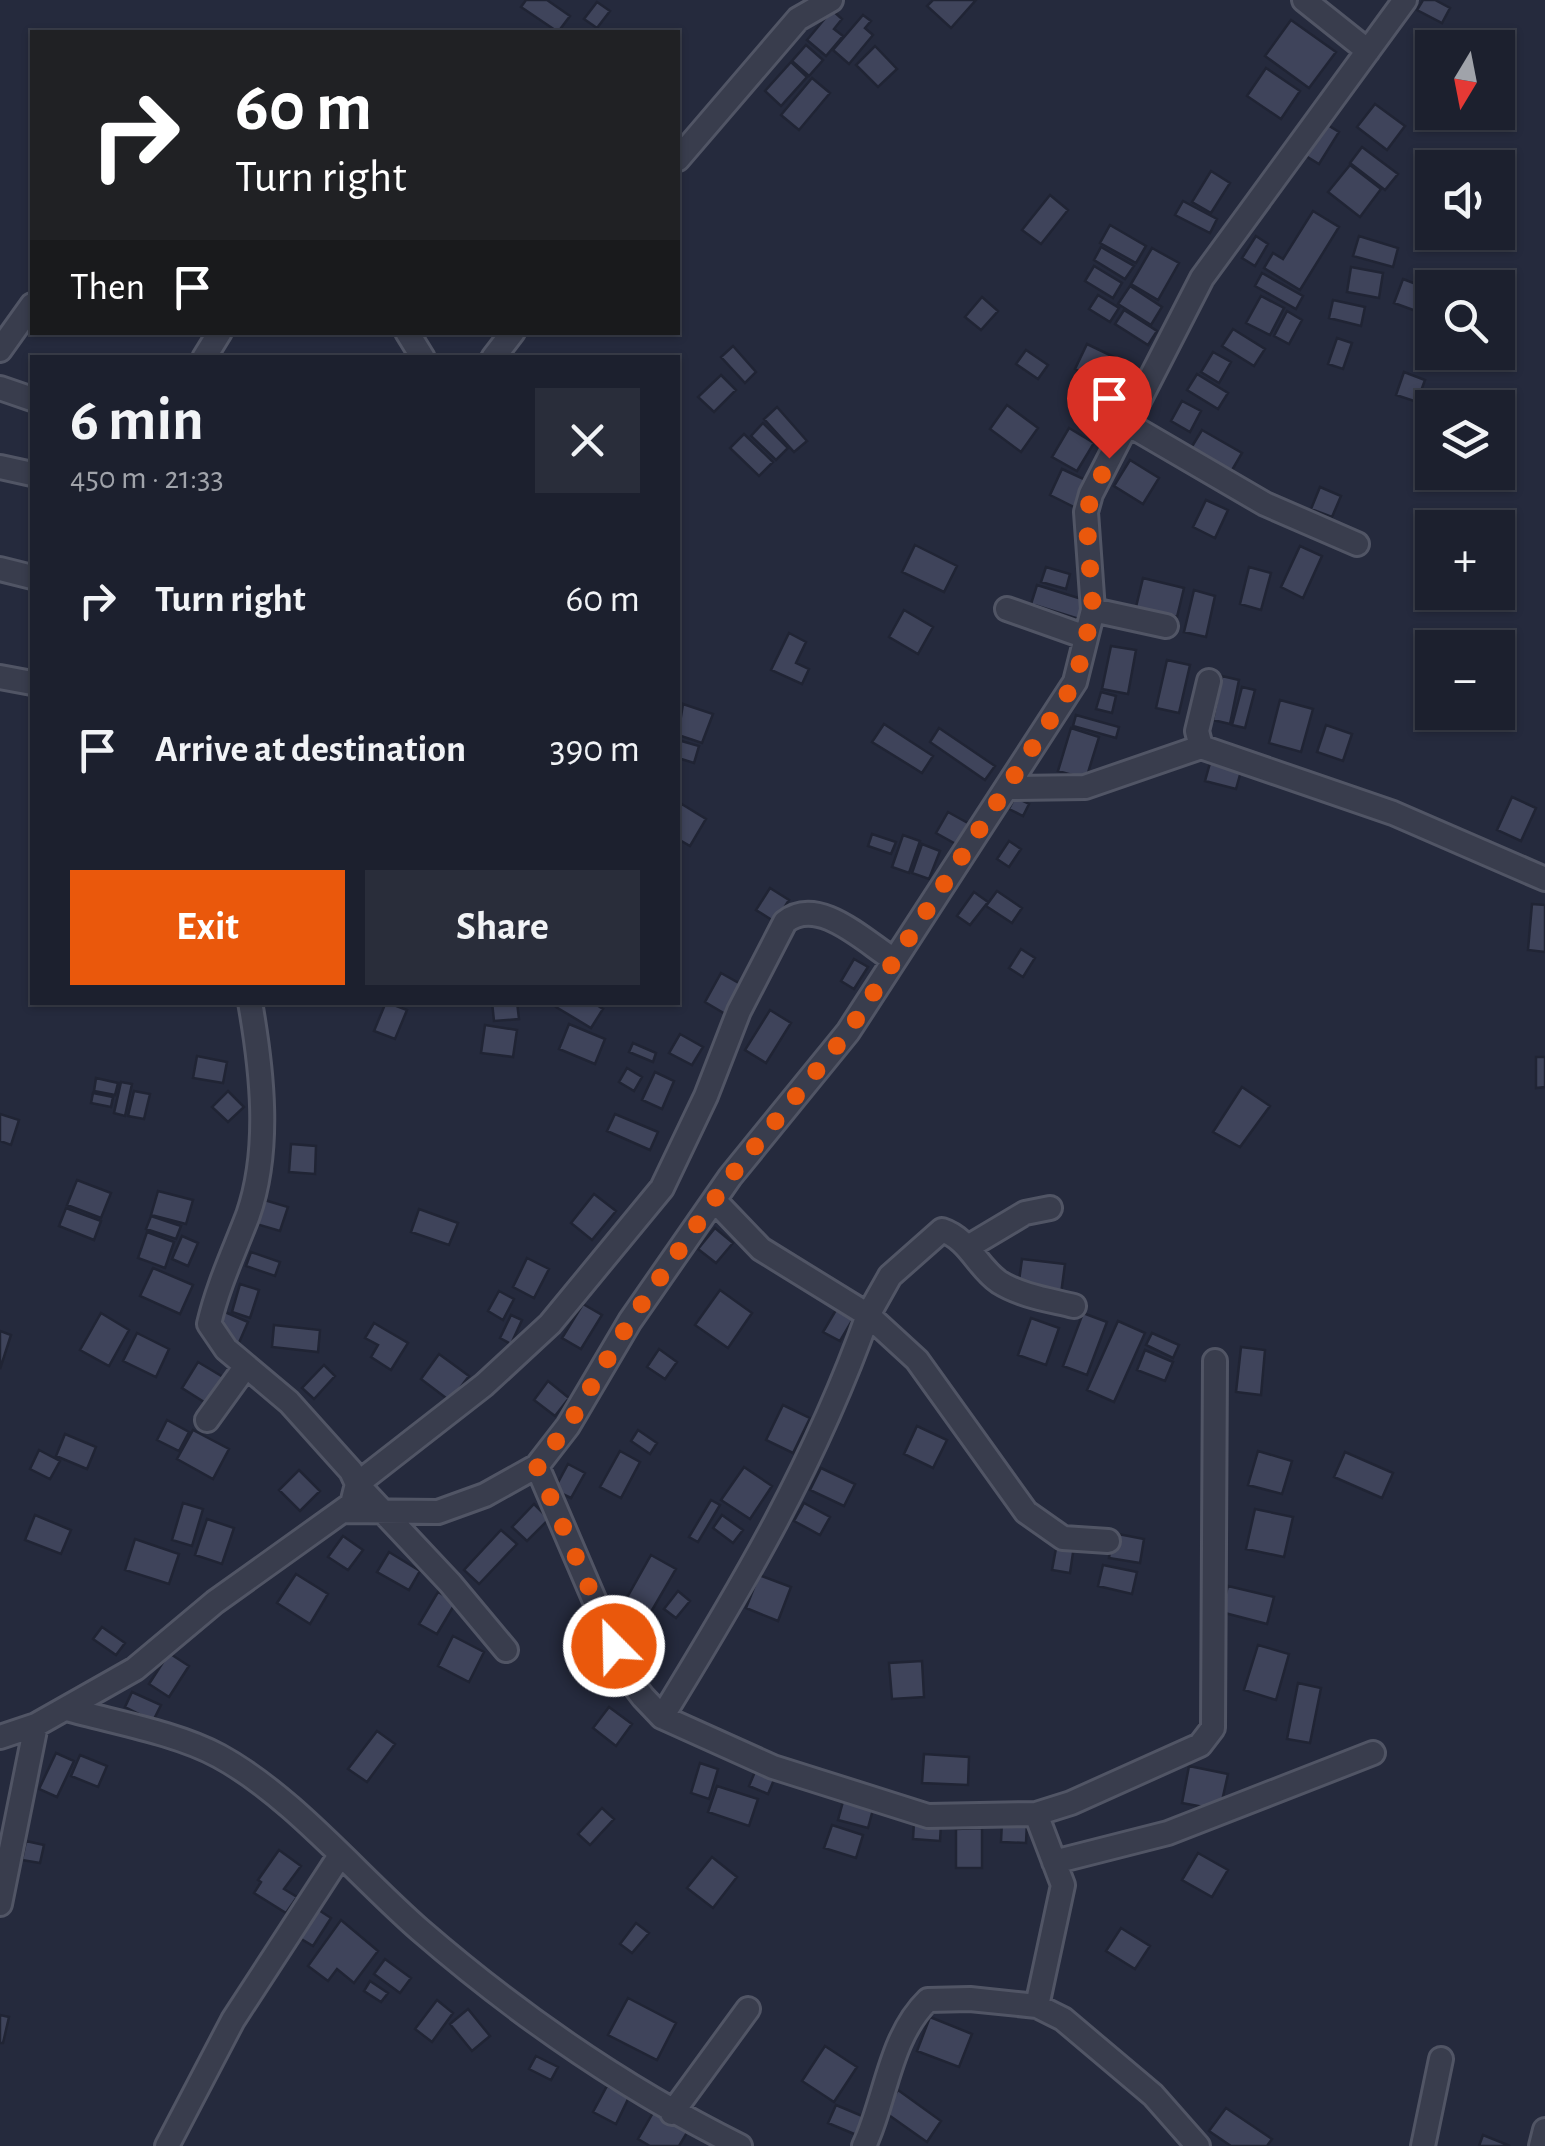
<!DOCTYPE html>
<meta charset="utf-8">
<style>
body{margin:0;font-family:"Alegreya Sans",sans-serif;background:#292d3a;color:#f1f3f6;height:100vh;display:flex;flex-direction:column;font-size:38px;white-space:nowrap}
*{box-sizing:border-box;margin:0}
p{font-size:32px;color:#a0a3aa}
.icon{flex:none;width:55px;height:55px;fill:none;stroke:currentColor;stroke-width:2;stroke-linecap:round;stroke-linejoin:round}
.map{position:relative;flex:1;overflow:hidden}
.side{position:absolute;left:30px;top:355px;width:650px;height:650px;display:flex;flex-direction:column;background:#1c202e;border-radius:0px;box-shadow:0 2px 8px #0004,0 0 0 2px #3a3e4a}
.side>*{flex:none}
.guide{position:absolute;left:30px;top:30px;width:650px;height:305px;border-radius:0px;box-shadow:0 2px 8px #0004,0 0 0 2px #3a3e4a;background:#202124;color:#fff;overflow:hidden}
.needle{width:65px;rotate:190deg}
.fabs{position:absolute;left:1415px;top:30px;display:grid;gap:20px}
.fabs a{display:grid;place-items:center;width:100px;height:100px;border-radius:0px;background:#1c202e;box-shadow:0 2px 8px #0004,0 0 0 2px #3a3e4a;font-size:50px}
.pin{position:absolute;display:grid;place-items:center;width:85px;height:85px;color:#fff;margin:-102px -42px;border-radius:50% 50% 50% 0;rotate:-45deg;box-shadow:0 0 10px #0007}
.pin .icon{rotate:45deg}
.me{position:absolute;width:110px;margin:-55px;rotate:337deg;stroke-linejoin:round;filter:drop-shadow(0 0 8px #0008)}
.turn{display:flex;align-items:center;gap:35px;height:210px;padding:0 40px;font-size:45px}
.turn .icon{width:130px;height:130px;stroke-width:2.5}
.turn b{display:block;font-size:70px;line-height:85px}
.then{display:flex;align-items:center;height:95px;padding:0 40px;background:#0003;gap:20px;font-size:38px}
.round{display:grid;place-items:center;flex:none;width:105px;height:105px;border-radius:0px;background:#292d3a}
.summary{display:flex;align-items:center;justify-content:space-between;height:170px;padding:0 40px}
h1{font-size:60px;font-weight:700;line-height:75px}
.cta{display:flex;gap:20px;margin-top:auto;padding:20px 40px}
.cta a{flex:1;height:115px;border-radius:0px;background:#ea580c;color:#fff;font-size:40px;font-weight:700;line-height:115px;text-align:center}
.cta a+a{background:#292d3a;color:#f1f3f6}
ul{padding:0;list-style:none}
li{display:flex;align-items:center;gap:30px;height:150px;padding:0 40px}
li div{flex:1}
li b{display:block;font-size:38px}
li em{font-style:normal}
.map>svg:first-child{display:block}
.building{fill:#3f445b;stroke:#202434;stroke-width:2.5}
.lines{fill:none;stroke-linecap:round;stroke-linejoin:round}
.minor-casing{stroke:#515565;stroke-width:28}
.minor{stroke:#393d4d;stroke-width:22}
.route{stroke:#ea580c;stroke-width:18;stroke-dasharray:0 32.4}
</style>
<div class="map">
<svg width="1545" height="2146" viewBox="0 0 1545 2146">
<rect width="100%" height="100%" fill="#252a3d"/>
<path class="building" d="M526 0H547L570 16 558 32 521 7Z
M933 0H976L951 28 927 6Z
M1423 0H1435L1450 8 1442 23 1417 10Z
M597 2 610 11 597 28 584 19Z
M832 10 842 19 834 29 843 36 826 56 807 40Z
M863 15 871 21 865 28 873 35 849 64 833 50Z
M1291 20 1336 52 1309 88 1265 56Z
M806 45 823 60 809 76 792 61Z
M875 46 897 69 878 87 856 65Z
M791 62 807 77 781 106 765 91Z
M1266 68 1300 91 1281 119 1247 96Z
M812 78 830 93 799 130 781 115Z
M1375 104 1405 126 1387 150 1357 127Z
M1321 121 1339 132 1319 164 1301 153Z
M1362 147 1398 174 1385 190 1350 163Z
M1350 165 1381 189 1360 217 1328 192Z
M1211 171 1230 183 1211 213 1192 202Z
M1050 195 1068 210 1041 244 1022 230Z
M1183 201 1217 219 1210 233 1175 215Z
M1313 211 1339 227 1300 290 1264 268 1273 253 1283 259Z
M1110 225 1146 246 1136 263 1100 243Z
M1256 236 1268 244 1255 266 1242 258Z
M1359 236 1398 248 1393 267 1353 256Z
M1101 247 1134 266 1125 279 1094 260Z
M1152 248 1179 263 1158 300 1131 284Z
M1094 266 1122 283 1113 298 1085 281Z
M1351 267 1383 273 1379 298 1347 292Z
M1262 273 1303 296 1296 309 1255 286Z
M1403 279 1432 290 1427 315 1394 303Z
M1130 286 1162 307 1151 325 1118 304Z
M1098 295 1119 308 1110 322 1089 309Z
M1261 296 1284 308 1270 335 1246 323Z
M982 297 998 311 981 330 965 317Z
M1333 300 1365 307 1361 326 1329 318Z
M1124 310 1157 331 1148 345 1115 324Z
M1287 311 1302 320 1289 344 1274 336Z
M1233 329 1265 349 1254 366 1222 346Z
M1337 338 1352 343 1343 369 1328 364Z
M1087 344 1141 370 1128 395 1075 369Z
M733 346 756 372 745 383 721 357Z
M1026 350 1048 365 1038 379 1016 364Z
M1213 352 1231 362 1219 383 1201 372Z
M1404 372 1425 380 1417 402 1396 395Z
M1197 374 1228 393 1218 409 1187 390Z
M721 375 736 390 714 412 698 397Z
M1098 383 1121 396 1103 428 1081 415Z
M1182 401 1201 411 1190 432 1171 421Z
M1007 405 1038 428 1021 452 990 429Z
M777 407 807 441 794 452 764 419Z
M763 423 788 448 776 460 751 436Z
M1069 428 1094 443 1077 471 1052 457Z
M1202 430 1242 453 1228 477 1188 453Z
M744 434 773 462 759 476 730 448Z
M1130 460 1159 478 1143 504 1114 486Z
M1062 469 1088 481 1076 508 1050 495Z
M1320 487 1341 496 1332 517 1311 509Z
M1206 500 1228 510 1215 538 1193 527Z
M915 545 957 566 944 592 902 572Z
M1300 546 1322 556 1303 598 1281 587Z
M1046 567 1070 574 1066 589 1041 582Z
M1249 567 1271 573 1261 610 1240 604Z
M1143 578 1184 588 1177 617 1136 607Z
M1037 585 1085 600 1079 619 1031 604Z
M1194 590 1215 596 1206 637 1184 632Z
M904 610 933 627 918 654 889 637Z
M789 633 806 642 796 663 809 669 802 684 771 670Z
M1111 646 1136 650 1128 694 1102 689Z
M1167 660 1190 665 1179 713 1156 708Z
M1222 676 1239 680 1230 724 1213 720Z
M1242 687 1255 690 1245 728 1232 725Z
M1101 692 1116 696 1112 713 1096 709Z
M1280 700 1313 709 1301 752 1269 743Z
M683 704 713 714 702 743 678 735Z
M1076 715 1119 727 1116 738 1073 726Z
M884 724 933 756 922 773 872 742Z
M1326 725 1352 734 1343 761 1317 752Z
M939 728 995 766 985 780 930 742Z
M1071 728 1099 737 1086 779 1058 771Z
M678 740 699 746 694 763 678 758Z
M1212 756 1243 764 1236 789 1205 781Z
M1015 797 1029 804 1023 816 1009 809Z
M1512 797 1536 808 1521 841 1497 830Z
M680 803 706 819 690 846 678 839Z
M948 812 975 827 963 848 936 833Z
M872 834 896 842 891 854 868 846Z
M903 835 920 841 909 873 892 867Z
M1009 841 1021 849 1009 867 997 859Z
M922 844 940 851 929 879 912 873Z
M770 888 789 900 775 922 756 910Z
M997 891 1022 908 1012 923 986 906Z
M974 892 988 902 970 925 957 916Z
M1532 904 1545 905V952L1528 950Z
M1021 949 1035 958 1023 977 1009 968Z
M854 959 868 967 854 989 841 981Z
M721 973 744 986 727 1015 705 1002Z
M386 1002 407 1010 395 1039 374 1031Z
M492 1002H517L519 1019 494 1021Z
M558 1002H592L603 1009 591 1028 556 1007Z
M770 1010 791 1023 766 1063 745 1050Z
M569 1024 605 1039 595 1064 559 1049Z
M485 1025 517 1030 513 1057 481 1053Z
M680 1034 703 1047 692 1065 669 1053Z
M633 1043 656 1053 653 1062 629 1052Z
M197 1056 227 1062 223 1083 193 1078Z
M1536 1057H1545V1087L1536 1088Z
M627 1068 642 1077 634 1091 619 1082Z
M655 1072 674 1081 662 1109 642 1100Z
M96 1078 118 1083 115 1095 94 1091Z
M121 1082 132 1084 125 1116 114 1113Z
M1242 1087 1270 1106 1240 1147 1213 1132Z
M134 1091 150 1094 144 1119 128 1116Z
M228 1091 244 1107 228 1122 212 1107Z
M93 1093 113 1097 111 1107 91 1103Z
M0 1114 19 1120 11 1145 0 1141Z
M615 1114 658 1132 650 1150 607 1131Z
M291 1144 316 1146 315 1174 289 1172Z
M77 1180 111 1193 101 1218 67 1205Z
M158 1191 193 1200 186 1224 151 1215Z
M594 1194 616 1211 592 1240 571 1223Z
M261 1199 288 1207 280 1231 253 1223Z
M66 1208 101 1221 94 1240 59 1226Z
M419 1209 458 1223 449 1245 411 1232Z
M151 1216 181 1226 176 1239 146 1229Z
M715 1228 733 1243 716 1263 698 1249Z
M147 1232 174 1242 165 1268 138 1258Z
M182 1236 198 1243 188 1266 172 1259Z
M251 1252 280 1262 275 1276 246 1266Z
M527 1258 549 1269 534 1298 513 1287Z
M1022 1259 1065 1264 1061 1294 1018 1288Z
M153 1268 193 1285 180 1314 140 1296Z
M240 1284 259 1290 250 1318 232 1312Z
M720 1290 752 1313 728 1348 695 1325Z
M499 1291 514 1299 503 1320 488 1311Z
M583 1304 602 1315 581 1349 562 1338Z
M836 1310 853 1319 840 1341 823 1332Z
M225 1312 248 1322 238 1345 215 1334Z
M101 1313 129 1330 109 1366 80 1350Z
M1083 1313 1107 1322 1087 1375 1063 1366Z
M511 1315 522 1320 511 1344 500 1338Z
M1031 1318 1059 1328 1046 1365 1018 1355Z
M1118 1321 1145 1333 1114 1402 1087 1390Z
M374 1323 408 1343 391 1370 371 1357 378 1345 365 1338Z
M274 1325 320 1330 318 1352 272 1347Z
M0 1331 11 1335 0 1369Z
M137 1333 169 1349 156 1377 123 1361Z
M1152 1333 1179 1345 1173 1358 1146 1345Z
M1241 1347 1265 1350 1261 1395 1236 1392Z
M659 1349 677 1362 665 1379 647 1367Z
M1145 1350 1173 1362 1165 1381 1137 1370Z
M439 1354 469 1376 450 1401 421 1379Z
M198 1362 228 1380 212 1407 182 1388Z
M324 1365 335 1376 314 1399 302 1388Z
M548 1381 569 1398 555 1416 534 1400Z
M783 1405 810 1418 793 1453 766 1440Z
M167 1420 189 1432 179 1451 157 1440Z
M917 1426 947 1440 933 1468 904 1454Z
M193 1430 229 1449 213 1479 177 1459Z
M638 1430 657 1443 650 1454 631 1441Z
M65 1434 96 1447 87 1469 56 1456Z
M39 1450 60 1461 50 1479 30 1469Z
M620 1451 640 1462 621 1498 600 1487Z
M1258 1451 1292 1461 1282 1494 1248 1485Z
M1345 1452 1393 1473 1382 1498 1334 1477Z
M568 1464 585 1473 571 1498 554 1490Z
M744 1467 772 1486 750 1519 721 1500Z
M821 1468 855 1484 844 1506 810 1490Z
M299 1470 320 1491 300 1511 279 1490Z
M711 1500 720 1505 698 1542 689 1537Z
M183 1503 203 1509 192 1546 172 1540Z
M804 1503 830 1517 820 1535 794 1521Z
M534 1504 549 1519 527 1541 512 1527Z
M1255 1509 1293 1517 1284 1557 1246 1549Z
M35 1515 71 1530 61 1554 25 1540Z
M722 1515 743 1530 733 1543 713 1528Z
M207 1519 234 1528 222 1564 195 1555Z
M501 1530 517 1544 479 1584 464 1570Z
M1113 1533 1144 1539 1140 1563 1109 1558Z
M343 1536 363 1550 348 1570 328 1557Z
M135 1539 179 1554 169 1584 125 1570Z
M1057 1543 1074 1546 1070 1573 1052 1570Z
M389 1552 420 1571 409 1590 377 1572Z
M651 1555 676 1569 644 1624 620 1610Z
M1103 1565 1137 1572 1132 1594 1098 1586Z
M296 1574 328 1594 310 1624 277 1603Z
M759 1575 791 1587 778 1621 746 1608Z
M1228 1586 1274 1597 1267 1624 1221 1612Z
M678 1591 690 1601 676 1618 664 1609Z
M438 1592 456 1602 437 1634 419 1624Z
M102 1627 125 1643 116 1655 93 1639Z
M453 1636 484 1652 469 1682 438 1666Z
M1258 1645 1289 1654 1276 1700 1244 1690Z
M169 1653 189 1666 169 1697 149 1684Z
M922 1661 924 1697 892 1699 889 1663Z
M1298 1683 1321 1688 1310 1743 1287 1739Z
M132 1692 161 1705 153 1721 125 1707Z
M609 1707 632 1724 616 1746 593 1728Z
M377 1731 395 1744 367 1782 348 1769Z
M56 1753 74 1761 57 1797 39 1789Z
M924 1754 969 1757 968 1785 922 1783Z
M80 1755 107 1766 98 1787 71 1776Z
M700 1763 718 1769 709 1799 691 1793Z
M1189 1766 1228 1774 1220 1810 1182 1803Z
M757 1767 776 1775 768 1794 749 1786Z
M717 1786 758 1799 749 1826 708 1812Z
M845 1794 875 1802 868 1828 838 1820Z
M602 1808 614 1819 590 1845 578 1834Z
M1002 1821 1027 1822 1026 1843 1001 1842Z
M914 1822 941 1824 940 1841 913 1839Z
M832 1825 863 1835 856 1858 824 1848Z
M982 1828V1868H956V1829Z
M26 1841 44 1845 40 1863 22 1860Z
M279 1850 301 1866 284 1889 297 1897 286 1913 254 1893 261 1882 258 1880Z
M1198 1853 1228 1870 1212 1897 1182 1880Z
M712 1857 737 1877 713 1908 687 1888Z
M311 1905 331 1918 313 1946 293 1934Z
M341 1920 378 1951 354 1983 337 1969 328 1981 308 1966Z
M636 1923 649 1933 632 1953 620 1944Z
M1121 1928 1150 1946 1135 1969 1106 1951Z
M385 1959 411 1978 400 1993 374 1974Z
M370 1981 388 1993 381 2002 364 1991Z
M628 1998 676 2023 657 2060 608 2035Z
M437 2000 453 2013 432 2042 415 2029Z
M468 2009 490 2036 472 2051 450 2024Z
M0 2015 9 2017 3 2043H0Z
M930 2017 972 2034 959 2067 917 2051Z
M825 2046 857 2067 834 2102 802 2081Z
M536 2056 558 2067 551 2080 529 2069Z
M607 2086 629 2097 616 2124 593 2112Z
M898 2090 941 2121 927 2142 883 2111Z
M836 2105 867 2118 859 2136 828 2123Z
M1226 2108 1272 2139 1267 2146H1231L1209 2131Z
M654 2111 688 2131 679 2146H650L638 2139Z
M1483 2135 1510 2146H1479Z"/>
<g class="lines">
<g class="minor-casing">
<path id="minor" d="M1304 0 1368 51
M678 159 798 19 831 0
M407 332 423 358
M0 350 32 305
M204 358 220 332
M493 358 513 332
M0 388 32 399
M1126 423 1265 504 1357 544
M0 467 32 474
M0 569 32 577
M1007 609 1086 637
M1093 610 1166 626
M0 677 32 683
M1209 681 1197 731 1201 747 1393 813 1545 879
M1009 788 1085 787 1201 747
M968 1247 1025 1213 1050 1208
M1074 1306C1050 1300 1021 1296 999 1282 977 1267 969 1239 942 1230L890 1276 868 1315 917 1360 1026 1512 1063 1538 1108 1541
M207 1420 246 1366
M537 1466 627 1676 643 1697 662 1717 773 1767 928 1816 1036 1814 1071 1803 1200 1745 1213 1728 1215 1361
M344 1511 438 1512 485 1495 537 1466 568 1426 630 1321 730 1177 848 1032 1075 682 1093 610 1086 512 1091 494 1202 278 1405 0
M506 1650 450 1583 357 1484 484 1385 550 1324 662 1188 706 1096 739 1011 785 922C818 895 864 941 894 960
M67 1709C113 1722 177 1733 219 1756 291 1795 357 1875 420 1930 517 2014 625 2089 740 2146
M662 1717C743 1585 816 1462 868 1315L761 1249 714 1200
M0 1737 36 1725 135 1669 215 1602 352 1504 357 1484 351 1471 289 1402 226 1349 209 1324C218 1285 234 1252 248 1215 271 1149 262 1070 250 1002
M1036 1814 1063 1885 1037 2006
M1054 1862 1168 1833 1373 1753
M0 1904 36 1725
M672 2113 748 2009
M167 2146 233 2020 339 1857
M864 2146C886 2100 889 2038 928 2000L970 1999 1037 2006 1063 2019 1153 2095 1198 2146
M1423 2146 1441 2059
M1541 2146 1545 2130"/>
</g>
<use href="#minor" class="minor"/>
</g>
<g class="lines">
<path class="route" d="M614 1646 537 1466 568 1426 630 1321 730 1177 848 1032 1075 682 1093 610 1086 512 1109 458"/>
</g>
</svg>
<div class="fabs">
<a><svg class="needle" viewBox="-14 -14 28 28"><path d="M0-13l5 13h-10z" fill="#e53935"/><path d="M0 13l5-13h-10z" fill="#a0a3aa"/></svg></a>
<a><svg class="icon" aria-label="sound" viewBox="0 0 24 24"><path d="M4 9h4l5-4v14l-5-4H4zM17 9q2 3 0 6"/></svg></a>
<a><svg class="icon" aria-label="search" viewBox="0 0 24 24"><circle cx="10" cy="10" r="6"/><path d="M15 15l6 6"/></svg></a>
<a><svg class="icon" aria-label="layers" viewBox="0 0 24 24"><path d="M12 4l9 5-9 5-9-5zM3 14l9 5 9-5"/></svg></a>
<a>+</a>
<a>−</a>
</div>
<div class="pin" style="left:1109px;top:458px;background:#d93025"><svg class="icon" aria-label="arrive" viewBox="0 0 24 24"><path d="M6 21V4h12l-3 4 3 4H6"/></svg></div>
<svg class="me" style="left:614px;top:1646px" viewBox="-20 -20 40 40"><circle r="17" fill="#ea580c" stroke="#fff" stroke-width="3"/><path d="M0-11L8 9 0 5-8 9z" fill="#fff"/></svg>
<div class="guide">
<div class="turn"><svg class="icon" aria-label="right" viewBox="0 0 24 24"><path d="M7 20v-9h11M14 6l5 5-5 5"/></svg><div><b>60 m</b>Turn right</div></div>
<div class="then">Then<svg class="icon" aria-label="arrive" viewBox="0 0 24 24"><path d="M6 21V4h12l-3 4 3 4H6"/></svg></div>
</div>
<section class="side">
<div class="summary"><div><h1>6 min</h1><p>450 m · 21:33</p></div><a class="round"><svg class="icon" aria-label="close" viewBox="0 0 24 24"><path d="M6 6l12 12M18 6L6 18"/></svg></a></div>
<ul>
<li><svg class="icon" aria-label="right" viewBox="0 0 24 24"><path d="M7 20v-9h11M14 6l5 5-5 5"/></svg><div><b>Turn right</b></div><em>60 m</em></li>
<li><svg class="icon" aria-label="arrive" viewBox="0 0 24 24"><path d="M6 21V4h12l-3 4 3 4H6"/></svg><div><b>Arrive at destination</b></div><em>390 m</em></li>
</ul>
<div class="cta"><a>Exit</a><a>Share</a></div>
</section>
</div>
